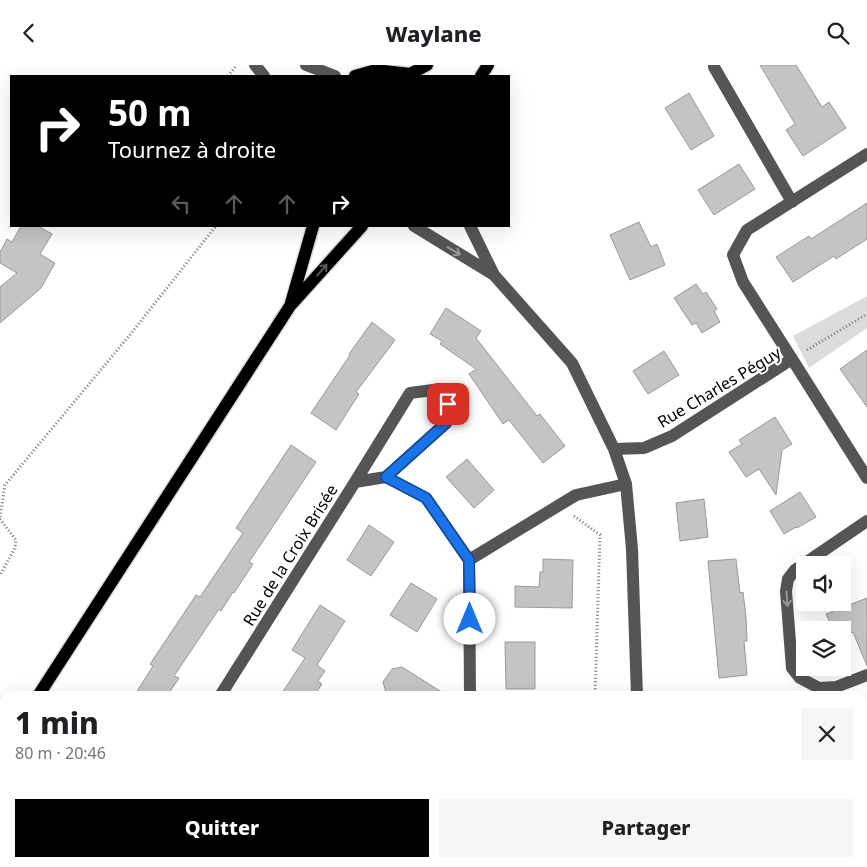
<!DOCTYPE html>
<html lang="fr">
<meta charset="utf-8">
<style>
body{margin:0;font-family:"Noto Sans",sans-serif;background:#f6f6f6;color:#202124;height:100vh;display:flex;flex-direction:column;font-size:19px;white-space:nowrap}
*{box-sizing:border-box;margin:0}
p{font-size:16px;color:#757577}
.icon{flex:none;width:28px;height:28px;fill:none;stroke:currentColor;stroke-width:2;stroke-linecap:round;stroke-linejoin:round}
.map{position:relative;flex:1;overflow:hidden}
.details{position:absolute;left:0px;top:626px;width:868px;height:176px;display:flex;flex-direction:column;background:#fff;border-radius:15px 15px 0 0;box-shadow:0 5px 20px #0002}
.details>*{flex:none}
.guide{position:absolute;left:10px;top:10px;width:500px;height:152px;border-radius:0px;box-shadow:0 5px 20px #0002;background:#000;color:#fff;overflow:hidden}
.fabs{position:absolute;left:796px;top:491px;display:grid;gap:10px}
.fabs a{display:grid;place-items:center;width:55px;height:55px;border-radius:0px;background:#fff;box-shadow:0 5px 20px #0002;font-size:25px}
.pin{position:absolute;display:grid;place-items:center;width:42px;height:42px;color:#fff;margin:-21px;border-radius:10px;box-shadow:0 2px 8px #0006}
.me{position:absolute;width:55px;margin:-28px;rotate:0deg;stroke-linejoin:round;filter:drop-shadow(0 0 4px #0008)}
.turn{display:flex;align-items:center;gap:18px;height:105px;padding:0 15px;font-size:22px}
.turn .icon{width:65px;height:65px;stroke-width:2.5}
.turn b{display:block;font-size:35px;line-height:42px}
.lanes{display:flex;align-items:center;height:48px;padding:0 15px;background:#0003;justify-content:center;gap:25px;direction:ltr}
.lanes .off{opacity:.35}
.round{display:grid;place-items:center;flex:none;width:52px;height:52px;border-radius:0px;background:#f6f6f6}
.headline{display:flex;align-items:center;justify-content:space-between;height:85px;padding:0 15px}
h1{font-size:30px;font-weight:800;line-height:38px}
.primary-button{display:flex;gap:10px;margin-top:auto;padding:10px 15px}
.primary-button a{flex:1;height:58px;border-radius:0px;background:#000;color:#fff;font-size:20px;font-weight:800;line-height:58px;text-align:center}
.primary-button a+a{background:#f6f6f6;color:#202124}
header{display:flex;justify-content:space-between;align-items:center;height:65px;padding:0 15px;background:#fff;font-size:22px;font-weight:800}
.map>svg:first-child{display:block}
.green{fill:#dcdcdc}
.building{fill:#c4c4c4;stroke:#999}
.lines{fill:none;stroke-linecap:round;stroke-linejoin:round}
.major-casing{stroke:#dbdbdb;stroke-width:15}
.path{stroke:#777;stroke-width:3;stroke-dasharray:1 2.5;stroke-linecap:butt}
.minor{stroke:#555;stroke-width:12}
.major{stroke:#000;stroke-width:12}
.oneway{stroke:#999}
.oneway2{stroke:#595959}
.route-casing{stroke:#114b97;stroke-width:12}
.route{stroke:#1a73e8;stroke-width:9}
.labels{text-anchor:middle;stroke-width:4;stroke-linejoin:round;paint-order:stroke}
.street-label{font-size:16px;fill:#000;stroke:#fff}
</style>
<header><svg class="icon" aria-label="back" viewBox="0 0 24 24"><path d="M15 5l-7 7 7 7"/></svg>Waylane<svg class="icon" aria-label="search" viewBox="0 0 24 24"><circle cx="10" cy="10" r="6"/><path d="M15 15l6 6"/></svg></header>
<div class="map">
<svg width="867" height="802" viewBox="0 0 867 802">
<rect width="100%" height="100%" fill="#fff"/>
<path class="green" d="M867 231V263L809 303 793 271Z"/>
<path class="building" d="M760 0H796L822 42 829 37 846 63 803 91 786 65 795 59Z
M689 28 714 71 691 85 665 43Z
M739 99 755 124 714 150 698 125Z
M867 138V174L836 194 834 191 793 217 776 192 809 171 811 174Z
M639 157 651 182 657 179 665 200 630 215 610 170Z
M21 161H38L52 169 40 189 55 198 41 223 0 258V222L17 208 0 198V187L7 174 12 177Z
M696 219 703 229 706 227 717 244 714 246 720 257 702 268 696 258 692 260 674 233Z
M446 243 481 266 476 273 537 351 540 349 565 381 543 398 509 355 503 359 469 309 476 304 440 279 442 276 430 269Z
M372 257 395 275 356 327 359 329 336 365 311 348 350 290 349 289Z
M867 285V342L840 304Z
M664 286 679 310 648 329 633 306Z
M775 352 792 379 782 385 776 430 759 404 746 412 729 387 742 379 739 375Z
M291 380 316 397 249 497 253 499 234 528 233 527 221 546 219 544 174 611 179 613 167 631H134L153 601 150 599 196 530 200 532 243 468 236 463Z
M467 394 494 425 474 443 446 412Z
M800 427 816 452 797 463 796 462 784 469 770 446Z
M704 434 708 472 680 476 676 438Z
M369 460 394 477 371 511 347 495Z
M543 494 573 495 572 543 515 542V521L539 522 540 507H543Z
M736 494 740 528 743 527 746 552 747 576H744L747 610 719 613 708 496Z
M411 518 437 534 417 567 390 550Z
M867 533V601L853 567 842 571V565H833L826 549Z
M320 540 345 556 317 600 325 606 318 616 322 619 314 631H280L305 593 292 585Z
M505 577H535V624H506Z
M402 602 448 631H387L383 617 392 604Z"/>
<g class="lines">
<g class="major-casing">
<path id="major" d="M410 9 427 0
M355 11 376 5 410 9 413 11
M481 11 488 0
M291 238 313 161
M38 631 290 241 362 161
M0 690 5 683"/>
</g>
<path class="path" d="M228 11 237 0
M807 285 867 249
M574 451 600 470 595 631
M0 452 5 420 129 271 216 161
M0 454 16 475 15 483 0 510
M589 802V798"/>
<path class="minor" d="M255 0 264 11
M306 0 335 11
M714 0V2L792 137
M414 161 494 210
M470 161 494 210 572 298 614 384 626 419 632 484 637 631
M792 294 743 217 733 190 747 165 867 89
M614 384 644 383 672 371 792 294 867 413
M355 417 410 328 433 325 448 339 446 358 386 412
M867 456 795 505 788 514 786 526 792 603 800 613 819 623 836 622 867 610
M220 631 355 417 386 412 426 433 469 495
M470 631 469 495 576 430 626 419
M642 798V802
M112 802 115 798
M440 802 443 798"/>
<use href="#major" class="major"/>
</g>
<defs><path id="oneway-shaft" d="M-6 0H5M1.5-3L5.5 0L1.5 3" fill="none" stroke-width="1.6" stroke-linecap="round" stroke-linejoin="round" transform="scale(1.25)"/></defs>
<g class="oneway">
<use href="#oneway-shaft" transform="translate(454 186) rotate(31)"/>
<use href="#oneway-shaft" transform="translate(787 534) rotate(86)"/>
</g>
<use class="oneway2" href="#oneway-shaft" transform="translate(322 205) rotate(-48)"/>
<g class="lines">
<g class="route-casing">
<path id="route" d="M448 339 446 358 386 412 426 433 469 495 470 554"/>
</g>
<use href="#route" class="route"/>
</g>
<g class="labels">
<g class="street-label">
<text transform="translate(719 322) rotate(-31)" y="6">Rue Charles Péguy</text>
<text transform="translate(290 490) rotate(-58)" y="6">Rue de la Croix Brisée</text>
</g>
</g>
</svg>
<div class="fabs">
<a><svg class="icon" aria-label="sound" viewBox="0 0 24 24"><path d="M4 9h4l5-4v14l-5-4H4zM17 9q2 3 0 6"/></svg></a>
<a><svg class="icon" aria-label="layers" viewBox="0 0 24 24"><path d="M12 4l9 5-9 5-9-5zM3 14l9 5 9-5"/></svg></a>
</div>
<div class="pin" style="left:448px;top:339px;background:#d93025"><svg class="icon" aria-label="arrive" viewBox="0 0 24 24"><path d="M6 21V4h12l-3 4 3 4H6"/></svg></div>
<svg class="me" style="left:470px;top:554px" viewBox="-20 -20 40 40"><circle r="19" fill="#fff"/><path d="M0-13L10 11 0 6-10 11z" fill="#1a73e8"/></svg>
<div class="guide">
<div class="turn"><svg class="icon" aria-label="right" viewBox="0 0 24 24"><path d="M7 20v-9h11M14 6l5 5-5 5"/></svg><div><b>50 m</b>Tournez à droite</div></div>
<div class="lanes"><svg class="icon off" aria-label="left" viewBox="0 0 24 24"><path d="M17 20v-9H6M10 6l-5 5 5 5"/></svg><svg class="icon off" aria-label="ahead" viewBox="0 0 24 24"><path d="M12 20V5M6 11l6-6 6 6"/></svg><svg class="icon off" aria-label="ahead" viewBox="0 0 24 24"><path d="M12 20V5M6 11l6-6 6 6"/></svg><svg class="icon" aria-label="right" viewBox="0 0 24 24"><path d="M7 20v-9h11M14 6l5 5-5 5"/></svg></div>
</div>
<section class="details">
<div class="headline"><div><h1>1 min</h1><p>80 m · 20:46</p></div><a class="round"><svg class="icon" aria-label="close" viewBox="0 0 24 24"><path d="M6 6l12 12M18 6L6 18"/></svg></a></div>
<div class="primary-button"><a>Quitter</a><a>Partager</a></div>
</section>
</div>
